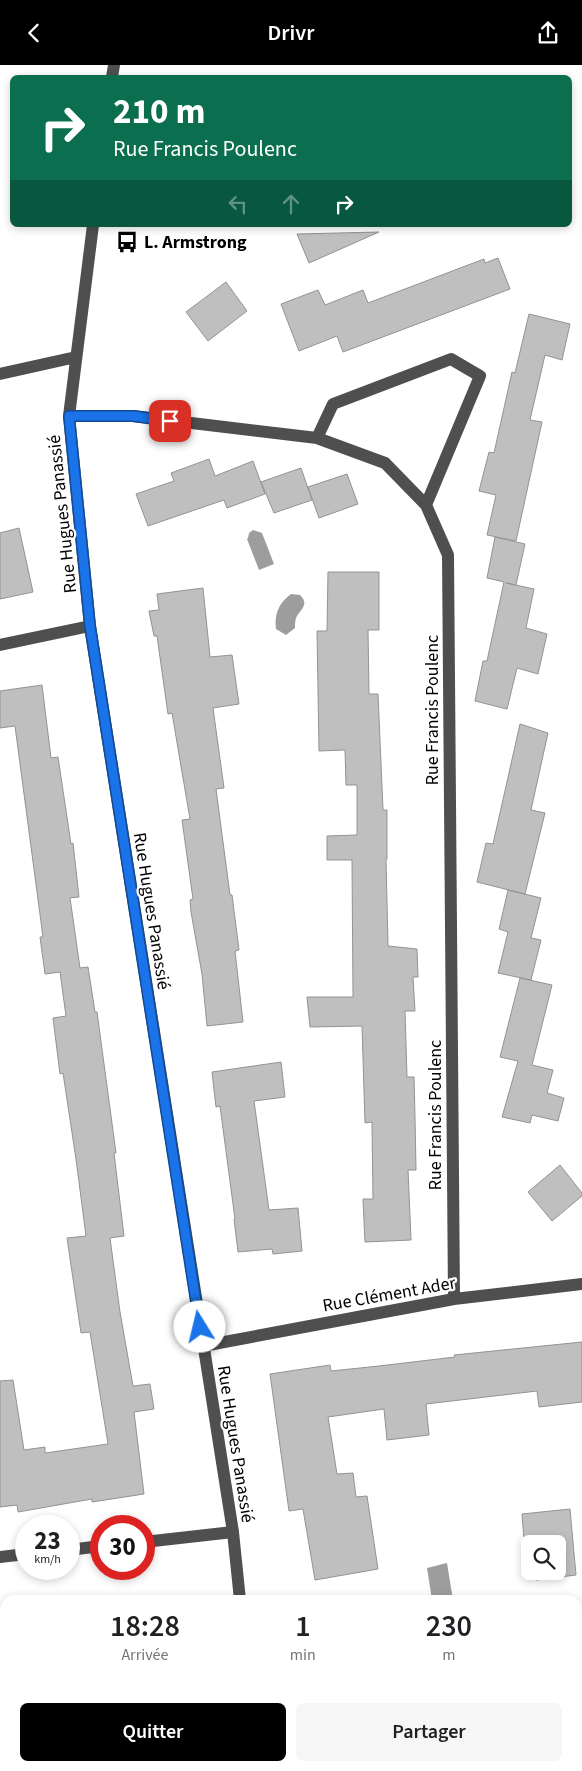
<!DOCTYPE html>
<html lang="fr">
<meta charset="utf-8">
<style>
body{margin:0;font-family:"Source Sans 3",sans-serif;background:#f6f6f6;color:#202124;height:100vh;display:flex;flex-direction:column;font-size:19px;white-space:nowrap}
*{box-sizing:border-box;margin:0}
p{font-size:16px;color:#757577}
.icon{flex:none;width:28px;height:28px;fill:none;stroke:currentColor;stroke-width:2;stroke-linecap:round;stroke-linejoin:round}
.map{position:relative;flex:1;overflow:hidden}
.details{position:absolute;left:0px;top:1530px;width:582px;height:176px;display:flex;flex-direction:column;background:#fff;border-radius:15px 15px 0 0;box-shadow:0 2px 8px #0003}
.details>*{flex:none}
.top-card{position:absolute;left:10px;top:10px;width:562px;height:152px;border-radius:8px;box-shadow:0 2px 8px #0003;background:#0b6e4f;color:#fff;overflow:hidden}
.buttons{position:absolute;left:521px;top:1470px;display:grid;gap:10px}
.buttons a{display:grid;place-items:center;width:45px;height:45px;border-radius:8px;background:#fff;box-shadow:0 2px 8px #0003;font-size:25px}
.speed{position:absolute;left:15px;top:1450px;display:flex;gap:10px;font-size:25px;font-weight:700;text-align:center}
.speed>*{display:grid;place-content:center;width:65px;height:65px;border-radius:50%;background:#fff;box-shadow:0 2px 8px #0003;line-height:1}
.speed small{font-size:12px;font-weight:400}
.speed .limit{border:8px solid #d22;background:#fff;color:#111}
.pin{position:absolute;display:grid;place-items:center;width:42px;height:42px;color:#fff;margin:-21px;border-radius:10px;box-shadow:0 2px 8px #0006}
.me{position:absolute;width:55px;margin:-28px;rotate:351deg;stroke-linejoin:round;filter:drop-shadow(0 0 4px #0008)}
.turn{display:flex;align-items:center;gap:18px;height:105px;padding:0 20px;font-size:22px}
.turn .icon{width:65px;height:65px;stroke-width:2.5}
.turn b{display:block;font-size:35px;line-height:42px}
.lanes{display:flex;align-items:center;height:48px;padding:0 20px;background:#0003;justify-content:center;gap:25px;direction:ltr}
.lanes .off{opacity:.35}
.eta{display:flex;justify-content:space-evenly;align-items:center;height:85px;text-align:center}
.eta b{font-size:30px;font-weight:600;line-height:35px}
.action{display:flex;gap:10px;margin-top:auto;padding:10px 20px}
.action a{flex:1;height:58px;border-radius:8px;background:#000;color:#fff;font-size:20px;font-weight:600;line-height:58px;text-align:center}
.action a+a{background:#f6f6f6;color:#202124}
header{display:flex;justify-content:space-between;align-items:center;height:65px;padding:0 20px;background:#000;color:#fff;font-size:22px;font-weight:600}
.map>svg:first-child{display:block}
.water{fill:#9d9d9d}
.building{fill:#bfbfbf;stroke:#939393}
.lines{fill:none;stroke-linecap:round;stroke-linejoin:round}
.minor{stroke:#4f4f4f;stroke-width:12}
.route-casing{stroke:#114b97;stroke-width:12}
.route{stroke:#1a73e8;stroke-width:9}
.labels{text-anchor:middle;stroke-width:4.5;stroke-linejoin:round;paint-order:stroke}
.poi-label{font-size:18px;font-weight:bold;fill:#000;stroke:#fff;text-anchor:start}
.street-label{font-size:18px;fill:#000;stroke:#fff}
</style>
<header><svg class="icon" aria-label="back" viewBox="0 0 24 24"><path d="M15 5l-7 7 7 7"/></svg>Drivr<svg class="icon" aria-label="share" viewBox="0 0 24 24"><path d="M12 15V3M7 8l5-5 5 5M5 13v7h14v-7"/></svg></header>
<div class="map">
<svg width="582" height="1706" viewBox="0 0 582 1706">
<rect width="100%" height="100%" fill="#fff"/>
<path class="water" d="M253 465 262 468 274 499 259 505 247 474 248 473 249 468Z
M291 529 300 530C309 539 302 543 297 551 295 554 295 559 295 563L286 570 276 564C274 549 279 538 291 529Z
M447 1498 453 1535H432L427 1503Z"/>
<path class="building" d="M379 167 309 198 297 169Z
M498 193 510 224 343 287 337 271 299 286 281 239 318 225 325 240 363 225 368 238 484 194 485 198Z
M226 217 247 246 208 276 186 247Z
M529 249 570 259 562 295 545 290 530 355 542 357 516 476 487 470 496 430 479 426 489 387 494 388 512 307 515 308Z
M209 394 215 411 253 396 265 429 227 443 224 435 148 461 136 429 174 416 171 408Z
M301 403 312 435 274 448 261 417Z
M347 409 358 439 319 453 308 422Z
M19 463 33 527 0 534V468Z
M495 472 525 479 516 520 506 518 534 524 526 563 547 569 538 609 517 603 507 644 475 636 483 596H487L504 517 487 513Z
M328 507H379V565H368L369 629H378L383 745H387V794H386L388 881 417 884 418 912H413L415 946H405L407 1012H414L415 1052 416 1105H408L411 1175 365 1177 363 1134H373L372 1057 365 1058 362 961 310 962 307 932H353L352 795H327V771L357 770V720H346L345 685 319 686 317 566H327Z
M203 523 210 592 232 590 239 639 213 643 224 723 216 724 230 830H232L239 885 235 886 243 957 207 961 202 909 191 847 190 835 193 834 182 755 190 754 172 648 168 649 157 571H154L149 546 159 545 157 529Z
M42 620 51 693 58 692 71 779 73 778 79 832 70 833 80 903 88 902 95 947H97L116 1088H114L124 1171 110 1173 120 1247 133 1321 150 1319 154 1344 134 1347 144 1429 92 1437V1434L18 1447 17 1440 0 1442V1316L13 1315 24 1385 45 1382V1388L108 1379 90 1267 81 1268 67 1173 86 1171 76 1094 63 1008 60 1009 53 953 66 951 60 907 45 909 40 872H43L15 661 0 663V626Z
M520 659 548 668 531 745 545 748 525 829 477 817 486 778 493 779Z
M508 825 541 833 531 873 541 875 531 915 498 908 508 867 499 864Z
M520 913 552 920 532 1000 553 1005 547 1028 564 1033 558 1056 532 1050 530 1058 502 1052 518 996 500 992Z
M281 997 285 1032 254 1036 269 1145 298 1143 302 1186 273 1189 272 1184 238 1187 234 1154H235L220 1041 216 1042 212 1007Z
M560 1100 582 1128V1131L552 1156 528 1127Z
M582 1277V1337L539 1342 537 1326 426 1339 429 1370 387 1375 384 1344 328 1352 337 1409 353 1408 356 1432 367 1431 378 1504 315 1515 303 1444 289 1446 270 1309 330 1300 331 1306 379 1301 455 1292 454 1290Z
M570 1444 576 1510 536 1515 535 1506H558V1479H530V1481L524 1475 522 1449Z"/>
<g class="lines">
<path class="minor" d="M112 12 114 0
M93 160 69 351 90 561 233 1467 240 1535
M0 309 76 292
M69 351H133L317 373 385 398 426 440 448 490 454 1234
M317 373 333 339 451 294 480 311 426 440
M0 580 90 561
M203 1281 454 1234 582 1219
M144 1477 233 1467
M69 1485 101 1481
M0 1492 26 1489
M258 1701 259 1706"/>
</g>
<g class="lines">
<g class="route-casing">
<path id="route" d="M170 356 133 351H69L90 561 200 1262"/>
</g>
<use href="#route" class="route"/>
</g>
<defs>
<g id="bus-bare" transform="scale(1.725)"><path d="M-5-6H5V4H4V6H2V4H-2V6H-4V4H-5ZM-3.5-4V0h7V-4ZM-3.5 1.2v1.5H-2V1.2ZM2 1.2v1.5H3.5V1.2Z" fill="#000" stroke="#fff" stroke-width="2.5" paint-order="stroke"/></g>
</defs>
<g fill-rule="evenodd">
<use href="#bus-bare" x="127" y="177"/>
</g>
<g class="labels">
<g class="poi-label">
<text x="144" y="183">L. Armstrong</text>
</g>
<g class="street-label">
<text transform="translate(62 449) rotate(-96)" y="6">Rue Hugues Panassié</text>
<text transform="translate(432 645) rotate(-90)" y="6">Rue Francis Poulenc</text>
<text transform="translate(152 846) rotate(81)" y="6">Rue Hugues Panassié</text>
<text transform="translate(435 1050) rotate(-90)" y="6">Rue Francis Poulenc</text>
<text transform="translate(389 1229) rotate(-10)" y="6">Rue Clément Ader</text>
<text transform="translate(236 1379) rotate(81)" y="6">Rue Hugues Panassié</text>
</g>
</g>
</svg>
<div class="buttons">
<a><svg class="icon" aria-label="search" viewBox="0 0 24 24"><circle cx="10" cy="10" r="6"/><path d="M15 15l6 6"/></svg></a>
</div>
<div class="speed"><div>23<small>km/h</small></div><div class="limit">30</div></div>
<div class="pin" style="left:170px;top:356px;background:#d93025"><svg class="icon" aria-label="arrive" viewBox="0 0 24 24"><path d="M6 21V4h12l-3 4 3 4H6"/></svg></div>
<svg class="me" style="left:200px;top:1262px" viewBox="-20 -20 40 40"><circle r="19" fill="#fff"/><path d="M0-13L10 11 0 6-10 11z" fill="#1a73e8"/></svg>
<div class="top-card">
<div class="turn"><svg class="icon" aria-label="right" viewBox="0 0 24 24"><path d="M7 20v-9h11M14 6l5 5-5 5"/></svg><div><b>210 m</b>Rue Francis Poulenc</div></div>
<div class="lanes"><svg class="icon off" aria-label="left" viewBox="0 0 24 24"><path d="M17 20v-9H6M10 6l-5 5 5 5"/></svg><svg class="icon off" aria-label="ahead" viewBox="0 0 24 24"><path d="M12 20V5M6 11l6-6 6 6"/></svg><svg class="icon" aria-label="right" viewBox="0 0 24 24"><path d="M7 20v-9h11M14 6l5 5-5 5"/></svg></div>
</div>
<section class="details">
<div class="eta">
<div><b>18:28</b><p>Arrivée</p></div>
<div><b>1</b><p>min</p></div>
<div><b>230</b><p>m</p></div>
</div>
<div class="action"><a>Quitter</a><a>Partager</a></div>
</section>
</div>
